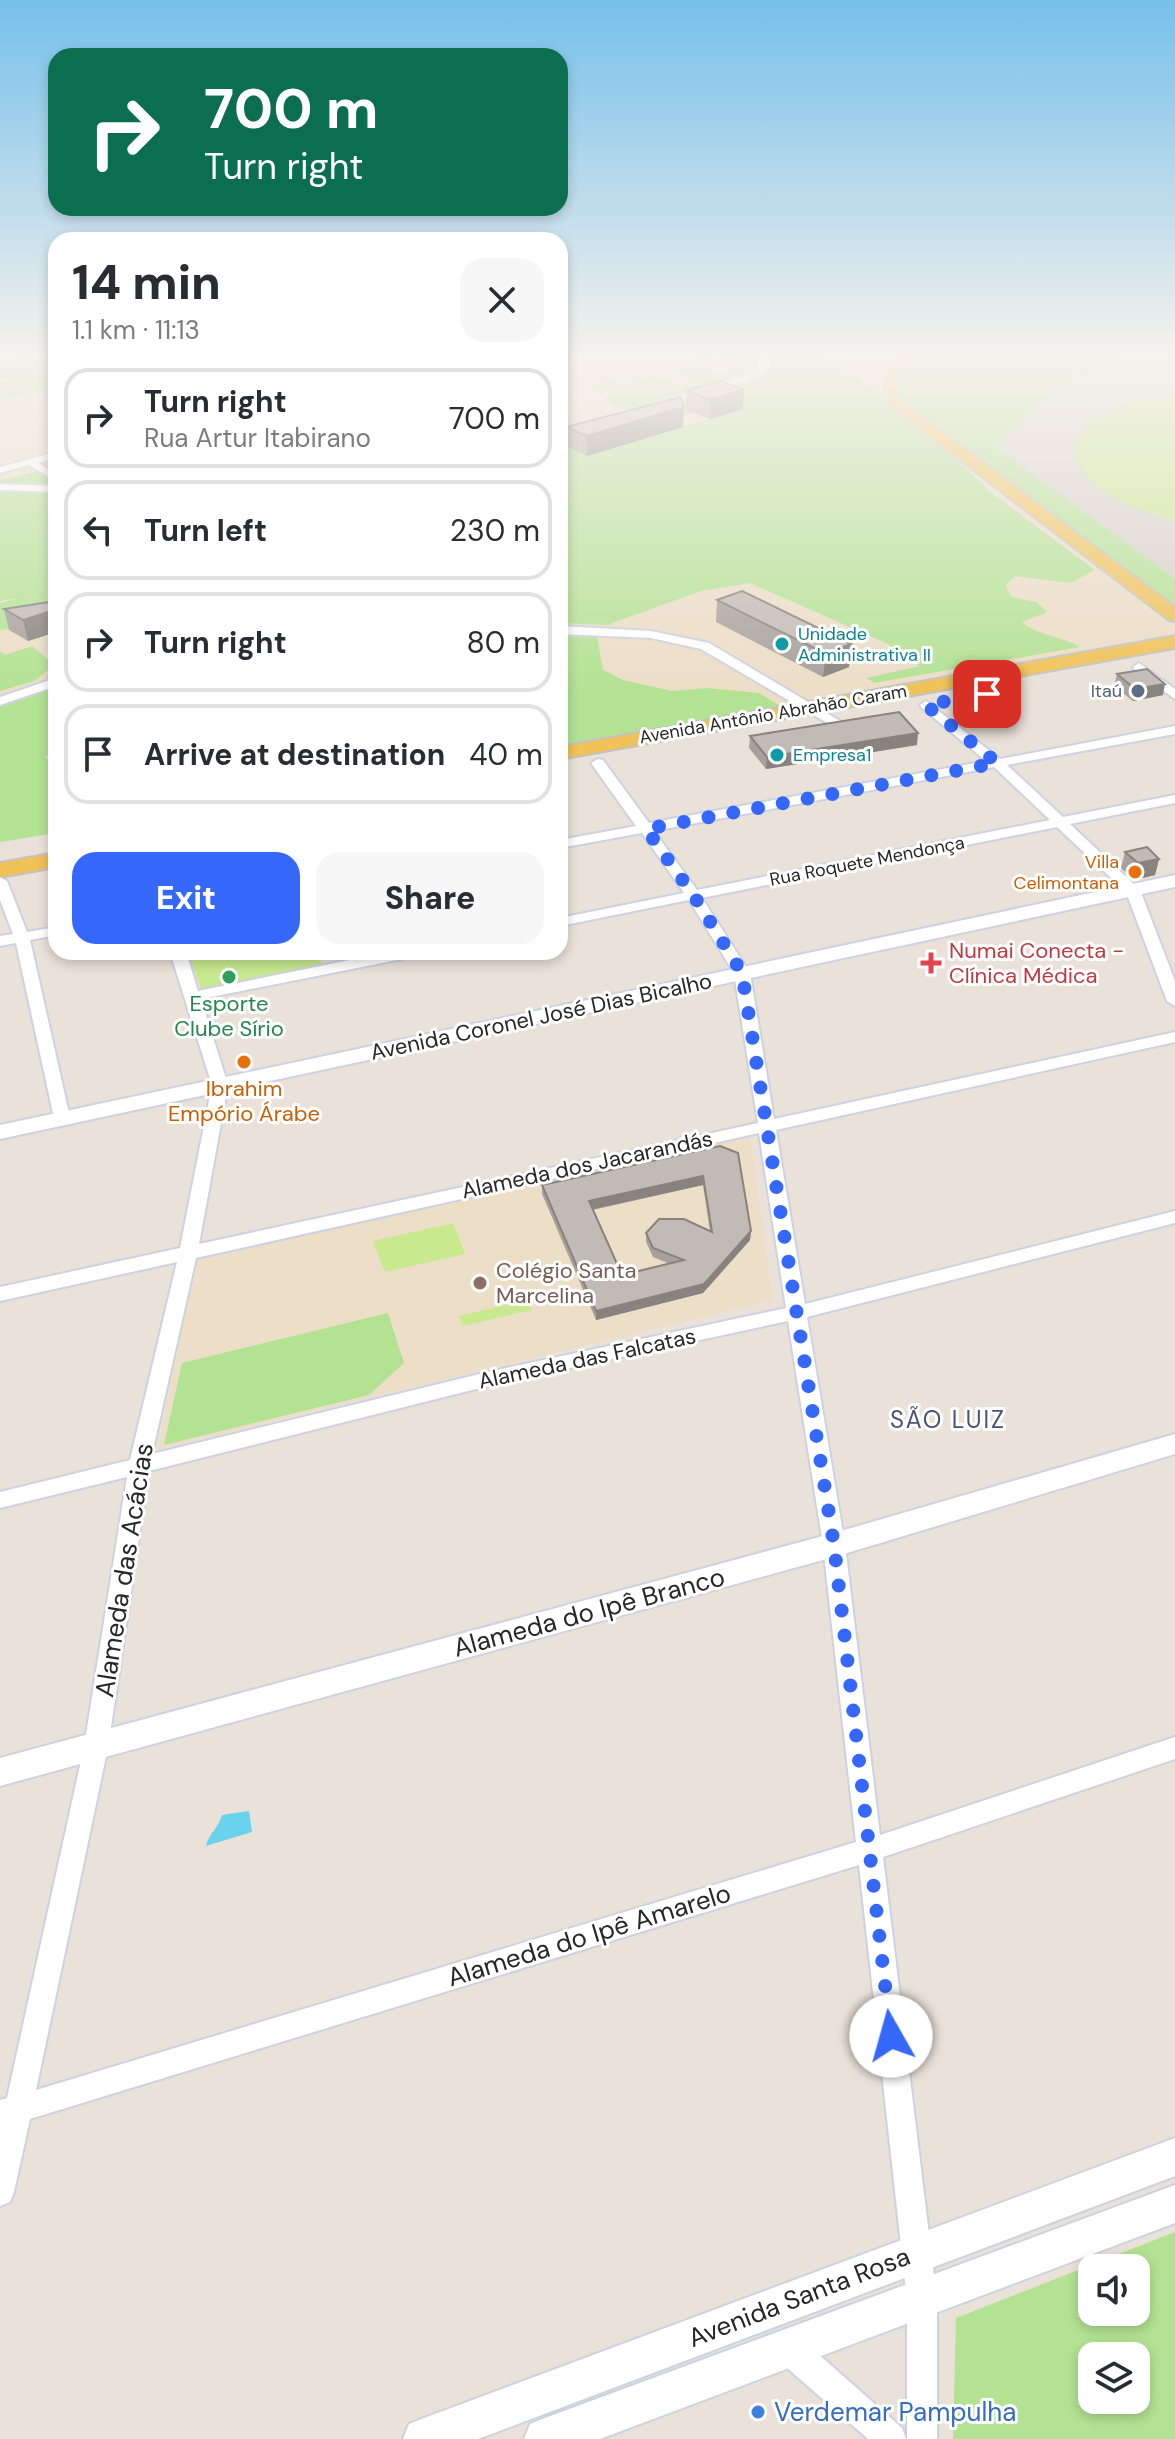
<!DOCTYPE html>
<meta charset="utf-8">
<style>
body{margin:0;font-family:"DM Sans",sans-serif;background:#f7f7f7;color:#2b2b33;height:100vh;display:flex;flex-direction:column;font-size:30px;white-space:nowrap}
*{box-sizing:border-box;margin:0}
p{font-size:26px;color:#7c7c81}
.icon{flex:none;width:44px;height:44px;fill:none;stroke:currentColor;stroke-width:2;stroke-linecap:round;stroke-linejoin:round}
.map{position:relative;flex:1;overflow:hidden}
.sheet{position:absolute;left:48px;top:232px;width:520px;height:728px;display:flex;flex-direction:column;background:#fff;border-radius:24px;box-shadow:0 4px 12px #0003}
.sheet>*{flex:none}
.hud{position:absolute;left:48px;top:48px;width:520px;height:168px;border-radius:24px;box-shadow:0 4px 12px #0003;background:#0b6e4f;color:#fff;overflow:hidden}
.tools{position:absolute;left:1078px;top:2254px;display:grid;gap:16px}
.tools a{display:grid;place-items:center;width:72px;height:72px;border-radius:16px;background:#fff;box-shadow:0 4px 12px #0003;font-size:40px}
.pin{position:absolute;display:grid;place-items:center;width:68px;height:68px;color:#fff;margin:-34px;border-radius:16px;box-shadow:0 4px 12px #0006}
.me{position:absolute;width:88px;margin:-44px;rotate:353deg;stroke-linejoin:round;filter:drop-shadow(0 0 6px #0008)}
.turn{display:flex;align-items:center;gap:28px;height:168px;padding:0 24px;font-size:36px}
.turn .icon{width:104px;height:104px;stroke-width:2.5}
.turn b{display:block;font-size:56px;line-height:68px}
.round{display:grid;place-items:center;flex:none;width:84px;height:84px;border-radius:24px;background:#f7f7f7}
.overview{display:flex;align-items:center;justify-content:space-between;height:136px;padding:0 24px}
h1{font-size:48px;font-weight:800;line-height:60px}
.action{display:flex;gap:16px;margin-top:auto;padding:16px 24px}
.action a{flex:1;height:92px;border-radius:24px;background:#3567fa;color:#fff;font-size:32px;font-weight:800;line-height:92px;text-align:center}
.action a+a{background:#f7f7f7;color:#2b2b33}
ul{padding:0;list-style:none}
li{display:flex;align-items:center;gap:24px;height:100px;margin:0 16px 12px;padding:0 8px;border:4px solid #e1e1e2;border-radius:24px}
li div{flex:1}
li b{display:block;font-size:30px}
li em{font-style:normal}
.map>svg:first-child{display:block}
.education{fill:#ecdec7}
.green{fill:#b3e293;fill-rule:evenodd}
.pitch{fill:#c9e98f}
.plaza{fill:#d6d1cb}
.water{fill:#69d3ee}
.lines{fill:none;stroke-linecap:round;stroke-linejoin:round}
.street-casing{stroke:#cdd2e1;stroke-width:4}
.secondary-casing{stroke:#cdd2e1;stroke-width:4}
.primary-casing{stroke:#c3c3c3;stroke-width:4}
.street{fill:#fff;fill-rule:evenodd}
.secondary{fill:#fff;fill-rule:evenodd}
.primary{fill:#f0c257;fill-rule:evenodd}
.wall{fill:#a7a19c;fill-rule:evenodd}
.shaded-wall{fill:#88837f}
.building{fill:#c2bbb5;stroke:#88837f;stroke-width:2;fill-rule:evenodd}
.route{stroke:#3567fa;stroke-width:14;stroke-dasharray:0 25.2}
.culture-dot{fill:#0f9aa8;stroke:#fff;stroke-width:3}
.service-dot{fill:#5c6f8a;stroke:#fff;stroke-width:3}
.food-dot{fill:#e8710a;stroke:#fff;stroke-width:3}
.health-dot{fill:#e0444e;stroke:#fff;stroke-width:3}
.leisure-dot{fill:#2e9e5b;stroke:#fff;stroke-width:3}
.education-dot{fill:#8d6e63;stroke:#fff;stroke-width:3}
.shop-dot{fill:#3f7fe0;stroke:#fff;stroke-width:3}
.labels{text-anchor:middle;stroke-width:6;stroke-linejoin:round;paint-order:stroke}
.far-culture-label{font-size:18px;fill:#0d838f;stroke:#fff;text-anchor:start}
.far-service-label{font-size:18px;fill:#4e5e75;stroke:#fff;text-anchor:end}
.far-street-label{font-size:18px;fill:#272727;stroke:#fff}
.far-food-label{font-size:18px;fill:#c56008;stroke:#fff;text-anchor:end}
.health-label{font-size:22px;fill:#be3a42;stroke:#fff;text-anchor:start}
.leisure-label{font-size:22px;fill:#27864d;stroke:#fff}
.street-label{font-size:22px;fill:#272727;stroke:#fff}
.food-label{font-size:22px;fill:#c56008;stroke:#fff}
.education-label{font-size:22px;fill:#785e54;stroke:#fff;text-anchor:start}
.neighbourhood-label{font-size:24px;letter-spacing:2px;fill:#485377;stroke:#fff}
.near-street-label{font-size:26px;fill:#272727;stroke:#fff}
.near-shop-label{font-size:26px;fill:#366cbe;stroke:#fff;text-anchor:start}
</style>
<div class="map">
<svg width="1175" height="2439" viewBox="0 0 1175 2439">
<rect width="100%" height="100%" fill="#eae1d8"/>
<path class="education" d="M0 354H56V833L0 842Z
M560 354H902L881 370 874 382 877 390 893 399 908 414 1175 622V639L560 746Z
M750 1133 772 1300 158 1449 196 1257Z"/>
<path class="green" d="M36 354H48L56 361V368L43 375 0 380V363Z
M734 354H820L899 406 994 495 1095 570 1070 583 1015 576 1006 585 1011 597 1037 602 1047 612 1022 622C1039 636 1061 636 1080 647L874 683 867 678 920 666 888 644 750 583 701 591 607 625 560 623V433L632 412 603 398 615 394 593 385 607 381 628 384 655 377 683 386 695 380 674 371 699 364 721 372 739 367 719 358ZM741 409 587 456 566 446 693 413 688 410Z
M920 354H1175V609L901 400 895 371Z
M47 375 56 387V395L47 397 51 394 49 389 0 400V383Z
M56 467V489L0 487V480Z
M0 489 56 491 53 623 0 630V603L22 597 0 601Z
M560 636 597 637 603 670 623 680 672 691 707 688 759 693 784 708 560 746Z
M32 646 56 666V675L46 678 51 668 34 681 0 691V651L5 655Z
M56 686V752L45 757 56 766V833L0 842V705Z
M388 1313 404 1363 369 1395 164 1445 182 1363Z
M1175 2232V2439H953L956 2318ZM1092 2268H1136V2312H1092ZM1092 2356H1136V2400H1092Z"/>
<path class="pitch" d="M1175 398V521C1053 493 1030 406 1175 398Z
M188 952H316L322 964 201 989Z
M453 1223 465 1254 385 1272 373 1241Z
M527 1300 532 1310 463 1326 459 1316Z"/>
<path class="plaza" d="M1122 355 1175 358V398L1136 401 1097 416 1077 437 1075 461 1085 477 1107 494 1140 511 1175 521V579L993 446 1076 373 1089 376Z"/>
<path class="water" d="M249 1811 252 1832 206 1846C209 1833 218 1829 222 1815Z"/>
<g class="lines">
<g class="street-casing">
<path id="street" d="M760 354H768L769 367 760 377 662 406 654 404 754 373 759 367Z
M56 452V458L39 463 56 474V481L29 465 0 473V467Z
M0 484 56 486V492L0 490Z
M560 626 651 631 709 643 840 721 829 724 701 649 651 638 560 634Z
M1139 663 1175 689V699L1135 670 1133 667Z
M56 678V686L0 705V697Z
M926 701 1000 759 1175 726V734L1007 765 1063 817 1175 795V803L1070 824 1140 890 1175 981V1006L1167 1001 1126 892 1057 827 702 898 750 973 774 1119 1175 1032V1042L776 1130 805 1304 1175 1211V1223L807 1317 845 1545 880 1835 1175 1737V1759L883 1857 937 2300V2439H907V2300L859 1865 30 2119 14 2192 10 2202 0 2206V2100L7 2098 84 1747 127 1477 0 1508V1492L130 1460 177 1262 0 1301V1287L180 1248 212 1085 170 952H186L198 991 389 952H420L412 957 201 999 228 1085 199 1244 758 1123 734 973 689 900 560 926V918L684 893 642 833 560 848V840L636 826 591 763 598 759 603 760 649 823 986 761 922 708 920 705ZM994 767 1050 820 697 890 654 831ZM759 1133 786 1308 492 1371 152 1454 196 1258ZM788 1321 823 1545 856 1842 36 2090 108 1747 149 1471 492 1385Z
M0 877 7 881 27 932 56 927V935L30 940 70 1118 62 1123 54 1118 16 943 0 946V936L13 934 0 900Z
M788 2333 799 2337 902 2428 906 2439H868L777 2359 773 2348 777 2337Z"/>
</g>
<g class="secondary-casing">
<path id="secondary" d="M1175 875V887L0 1139V1125Z
M1175 1434V1454L834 1557 0 1786V1758L834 1533Z
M1175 2138V2176L478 2439H403L409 2424 424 2418Z
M1175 2185V2223L600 2439H524L530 2424 545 2418Z"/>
</g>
<g class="primary-casing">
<path id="primary" d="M905 354H920C905 370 888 380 904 403L1175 607V621L1169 620 894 409C877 387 883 370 905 354Z
M1175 636V648L560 759V747Z
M56 853V867L0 877V863Z"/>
</g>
<use href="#street" class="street"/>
<use href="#secondary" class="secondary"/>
<use href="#primary" class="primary"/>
</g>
<path class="wall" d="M673 354H712L711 359 680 356Z
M687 390 743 409 710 419 686 410Z
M566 427H683L587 456 566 446Z
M717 600 851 644 849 667 823 677 716 622Z
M56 601V636L53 633 28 641 9 630 4 609Z
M1117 674 1163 695 1133 701 1114 686Z
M750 736 917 745 766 769 749 748Z
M1125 852 1159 859 1155 875 1134 880 1121 868Z
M720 1146 751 1231 750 1240 703 1293 596 1320 542 1194V1185ZM703 1185 710 1231 646 1233V1242L653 1257 670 1264 622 1275 593 1210Z"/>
<path class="shaded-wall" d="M744 390 743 409 710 419V400Z
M684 407 683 427 587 456V436Z
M48 612 53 633 28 641 23 620Z
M851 644 849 667 823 677 826 654Z
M1165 684 1163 695 1133 701 1135 689Z
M918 733 917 745 766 769 767 757Z
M1159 859 1155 875 1134 880 1138 863Z
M703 1176V1185L589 1210V1201Z
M751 1231 750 1240 703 1293 596 1320V1311Z"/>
<path class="building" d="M721 381 744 390 710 400 687 390Z
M681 397 684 407 587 436 566 427Z
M742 591 851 644 826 654 717 600Z
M56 601V618L48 612 23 620 4 609Z
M1147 669 1165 684 1135 689 1117 674Z
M899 712 918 733 767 757 750 736Z
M1147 847 1159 859 1138 863 1125 852Z
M720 1146 738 1153 751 1231 704 1284 596 1311 542 1185ZM703 1176 712 1232 684 1219H659L646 1233 653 1248 684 1260 622 1275 589 1201Z"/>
<linearGradient id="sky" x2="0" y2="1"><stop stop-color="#75c0ea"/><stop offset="0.51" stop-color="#f6f2ed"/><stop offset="1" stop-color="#f6f2ed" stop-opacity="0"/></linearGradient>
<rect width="1175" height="695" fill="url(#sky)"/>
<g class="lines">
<path class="route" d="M891 2036 834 1545 742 973 694 896 646 829 997 763 926 705 987 694"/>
</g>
<g class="culture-dot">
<circle cx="782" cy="644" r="8"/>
<circle cx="777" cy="755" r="8"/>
</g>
<circle class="service-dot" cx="1138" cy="691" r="8"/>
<g class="food-dot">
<circle cx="1135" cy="872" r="8"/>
<circle cx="244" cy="1062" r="8"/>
</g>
<path class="health-dot" d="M927 951h8v8h8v8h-8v8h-8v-8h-8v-8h8z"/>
<circle class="leisure-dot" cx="229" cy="977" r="8"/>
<circle class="education-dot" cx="480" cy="1283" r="8"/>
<circle class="shop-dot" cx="758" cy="2412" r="8"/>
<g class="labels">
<g class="far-culture-label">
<text x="798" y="640">Unidade<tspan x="798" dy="21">Administrativa II</tspan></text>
<text x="793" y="761">Empresa1</text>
</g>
<g class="far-service-label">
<text x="1122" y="697">Itaú</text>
</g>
<g class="far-street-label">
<text transform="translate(773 714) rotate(-10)" y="6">Avenida Antônio Abrahão Caram</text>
<text transform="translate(867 861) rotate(-11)" y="6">Rua Roquete Mendonça</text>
</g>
<g class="far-food-label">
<text x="1119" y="868">Villa<tspan x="1119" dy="21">Celimontana</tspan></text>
</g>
<g class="health-label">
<text x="949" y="958">Numai Conecta -<tspan x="949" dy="25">Clínica Médica</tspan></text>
</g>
<g class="leisure-label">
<text x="229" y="1011">Esporte<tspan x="229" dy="25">Clube Sírio</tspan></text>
</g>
<g class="street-label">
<text transform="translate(541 1016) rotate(-12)" y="8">Avenida Coronel José Dias Bicalho</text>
<text transform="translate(587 1164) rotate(-12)" y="8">Alameda dos Jacarandás</text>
<text transform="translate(587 1358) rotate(-12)" y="8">Alameda das Falcatas</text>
</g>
<g class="food-label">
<text x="244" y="1096">Ibrahim<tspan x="244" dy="25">Empório Árabe</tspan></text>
</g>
<g class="education-label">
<text x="496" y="1278">Colégio Santa<tspan x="496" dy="25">Marcelina</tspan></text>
</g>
<g class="neighbourhood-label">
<text x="948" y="1428">SÃO LUIZ</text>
</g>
<g class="near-street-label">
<text transform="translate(124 1570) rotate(-81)" y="9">Alameda das Acácias</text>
<text transform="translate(589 1612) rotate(-15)" y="9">Alameda do Ipê Branco</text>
<text transform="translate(589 1935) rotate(-17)" y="9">Alameda do Ipê Amarelo</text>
<text transform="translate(799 2297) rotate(-21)" y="9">Avenida Santa Rosa</text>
</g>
<g class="near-shop-label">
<text x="774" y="2421">Verdemar Pampulha</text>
</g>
</g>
</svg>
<div class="tools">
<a><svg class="icon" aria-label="sound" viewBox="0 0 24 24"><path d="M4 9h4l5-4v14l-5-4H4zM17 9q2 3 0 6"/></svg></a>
<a><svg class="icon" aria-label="layers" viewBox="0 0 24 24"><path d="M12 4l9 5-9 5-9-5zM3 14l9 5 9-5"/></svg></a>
</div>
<div class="pin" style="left:987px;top:694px;background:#d93025"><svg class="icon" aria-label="arrive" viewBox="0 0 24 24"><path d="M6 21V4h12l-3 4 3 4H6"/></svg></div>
<svg class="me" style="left:891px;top:2036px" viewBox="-20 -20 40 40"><circle r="19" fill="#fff"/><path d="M0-13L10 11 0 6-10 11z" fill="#3567fa"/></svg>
<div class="hud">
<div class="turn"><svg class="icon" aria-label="right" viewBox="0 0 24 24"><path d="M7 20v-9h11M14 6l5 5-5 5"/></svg><div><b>700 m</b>Turn right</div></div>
</div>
<section class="sheet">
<div class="overview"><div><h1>14 min</h1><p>1.1 km · 11:13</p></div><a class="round"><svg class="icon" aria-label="close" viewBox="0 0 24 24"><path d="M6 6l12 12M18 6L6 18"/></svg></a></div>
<ul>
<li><svg class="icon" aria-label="right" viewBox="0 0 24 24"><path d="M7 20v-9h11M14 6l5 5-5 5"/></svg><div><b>Turn right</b><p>Rua Artur Itabirano</p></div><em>700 m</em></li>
<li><svg class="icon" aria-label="left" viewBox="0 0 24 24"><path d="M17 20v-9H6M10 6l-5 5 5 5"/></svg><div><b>Turn left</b></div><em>230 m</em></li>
<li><svg class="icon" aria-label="right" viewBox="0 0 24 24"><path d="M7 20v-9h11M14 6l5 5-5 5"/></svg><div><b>Turn right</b></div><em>80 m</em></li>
<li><svg class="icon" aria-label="arrive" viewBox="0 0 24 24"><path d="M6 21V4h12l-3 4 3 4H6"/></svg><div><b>Arrive at destination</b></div><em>40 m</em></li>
</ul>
<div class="action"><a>Exit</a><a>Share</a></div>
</section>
</div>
